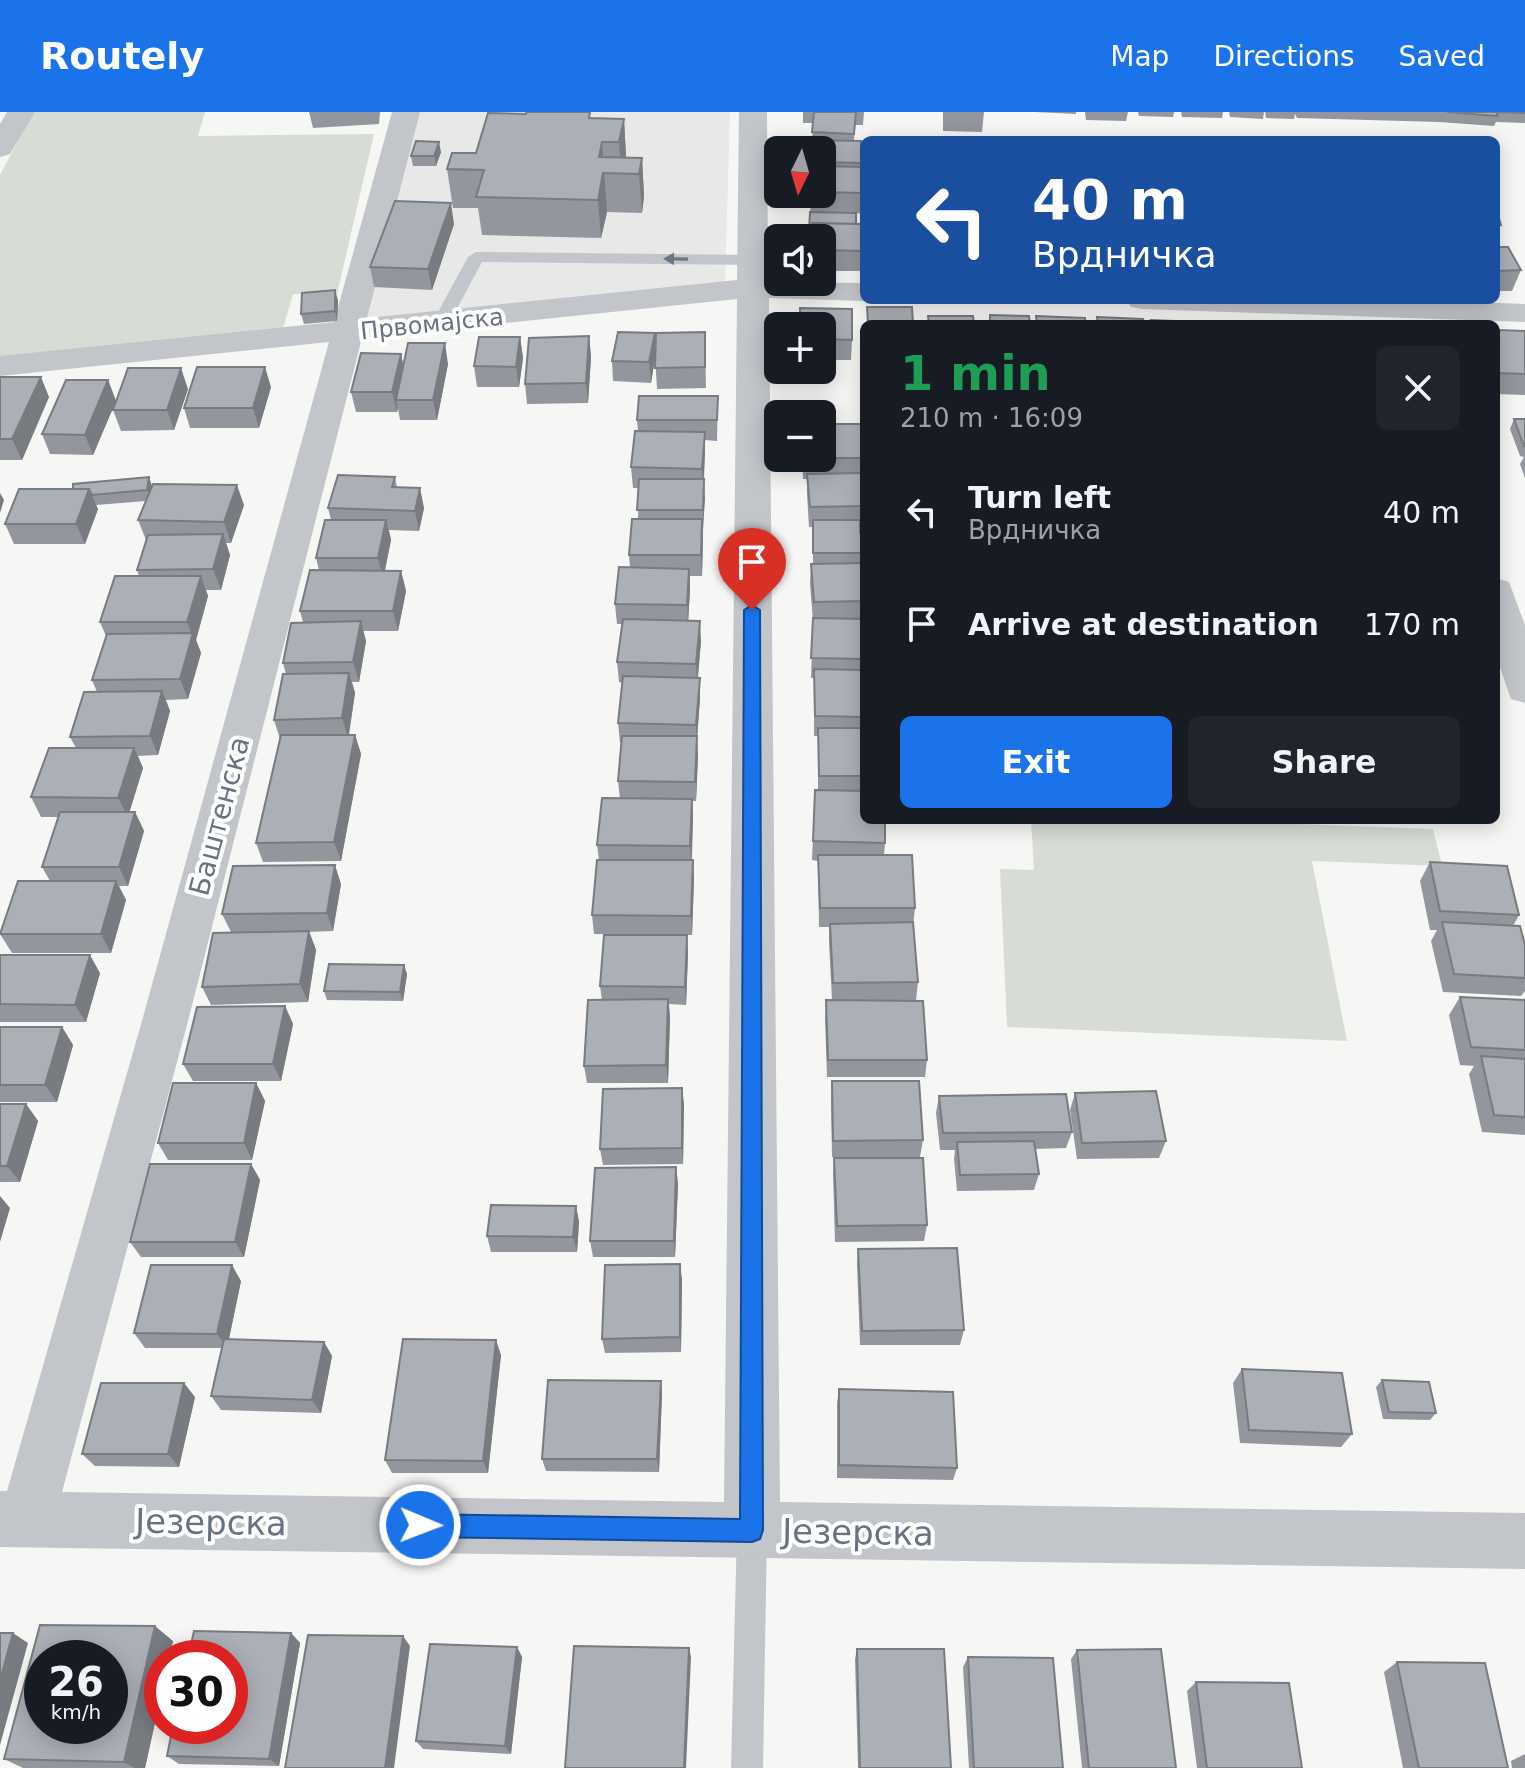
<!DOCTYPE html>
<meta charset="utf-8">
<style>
body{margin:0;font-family:"DejaVu Sans",sans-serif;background:#20242c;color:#f1f3f6;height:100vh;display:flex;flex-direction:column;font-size:30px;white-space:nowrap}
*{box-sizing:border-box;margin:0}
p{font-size:26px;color:#9ea1a6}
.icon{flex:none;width:44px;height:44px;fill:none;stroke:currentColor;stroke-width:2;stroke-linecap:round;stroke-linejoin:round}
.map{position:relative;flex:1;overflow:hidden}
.side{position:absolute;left:860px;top:208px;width:640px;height:504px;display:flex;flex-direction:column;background:#171b24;border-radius:12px;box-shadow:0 4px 20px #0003}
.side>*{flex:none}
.hud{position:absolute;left:860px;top:24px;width:640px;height:168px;border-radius:12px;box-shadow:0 4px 20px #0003;background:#1a4fa0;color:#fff;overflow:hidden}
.needle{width:52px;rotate:185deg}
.buttons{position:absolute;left:764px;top:24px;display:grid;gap:16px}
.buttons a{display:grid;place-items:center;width:72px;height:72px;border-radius:12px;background:#171b24;box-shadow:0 4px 20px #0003;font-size:40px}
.speed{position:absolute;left:24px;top:1528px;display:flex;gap:16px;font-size:40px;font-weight:700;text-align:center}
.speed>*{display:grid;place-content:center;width:104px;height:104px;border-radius:50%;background:#171b24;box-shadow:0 4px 20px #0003;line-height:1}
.speed small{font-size:20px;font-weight:400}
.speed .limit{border:12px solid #d22;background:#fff;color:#111}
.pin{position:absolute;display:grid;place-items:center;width:68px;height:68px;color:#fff;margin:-82px -34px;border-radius:50% 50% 50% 0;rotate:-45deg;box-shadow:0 0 8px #0007}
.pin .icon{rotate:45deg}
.me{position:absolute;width:88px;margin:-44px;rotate:91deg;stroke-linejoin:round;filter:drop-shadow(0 0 6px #0008)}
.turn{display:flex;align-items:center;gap:28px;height:168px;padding:0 40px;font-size:36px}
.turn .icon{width:104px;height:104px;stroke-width:2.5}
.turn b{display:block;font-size:56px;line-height:68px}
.round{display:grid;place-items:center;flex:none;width:84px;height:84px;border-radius:12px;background:#20242c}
.overview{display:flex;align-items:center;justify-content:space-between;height:136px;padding:0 40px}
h1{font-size:48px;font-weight:800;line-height:60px;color:#1e9e55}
.button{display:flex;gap:16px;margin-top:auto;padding:16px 40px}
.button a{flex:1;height:92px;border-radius:12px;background:#1a73e8;color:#fff;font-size:32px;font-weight:800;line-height:92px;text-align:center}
.button a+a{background:#20242c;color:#f1f3f6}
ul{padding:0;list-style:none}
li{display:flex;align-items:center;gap:24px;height:112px;padding:0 40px}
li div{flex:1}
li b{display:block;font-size:30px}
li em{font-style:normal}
header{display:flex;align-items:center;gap:48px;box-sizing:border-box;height:112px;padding:0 40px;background:#1a73e8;color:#fff}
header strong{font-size:38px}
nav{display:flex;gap:44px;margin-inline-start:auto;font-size:28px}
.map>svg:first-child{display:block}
.built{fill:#e7e8e7}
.green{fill:#d7ddd5}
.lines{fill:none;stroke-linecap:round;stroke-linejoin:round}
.lane{fill:#c2c5c9;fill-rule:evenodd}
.street{fill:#c2c5c9;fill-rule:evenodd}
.wall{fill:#93979d}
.shaded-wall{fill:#787b80}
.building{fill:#abb0b7;stroke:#787b80;stroke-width:2;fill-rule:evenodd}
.oneway{fill:#6c7686}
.route{fill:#1a73e8;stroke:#114b97;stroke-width:2}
.labels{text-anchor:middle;stroke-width:8;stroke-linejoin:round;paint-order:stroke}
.far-street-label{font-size:24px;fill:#687282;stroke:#fff}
.street-label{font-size:28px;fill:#687282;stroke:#fff}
.near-street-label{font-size:34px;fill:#687282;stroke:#fff}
</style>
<header>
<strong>Routely</strong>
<nav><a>Map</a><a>Directions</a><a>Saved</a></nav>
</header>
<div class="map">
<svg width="1525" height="1656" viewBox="0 0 1525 1656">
<rect width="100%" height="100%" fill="#f6f7f4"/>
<path class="built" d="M418 0H730L725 170 354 211Z"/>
<path class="green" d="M33 0H205L198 24 374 22 337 182H293L282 220 0 247V63Z
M1031 708H1297L1298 712 1433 717 1442 754 1312 749 1347 929 1007 915 1000 757 1034 758Z"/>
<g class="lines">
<path class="lane" d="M476 140 754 143 762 148 754 153 482 150 447 215H435L432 211 468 145Z
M752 1403 763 1407 767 1418 763 1656H731L737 1418 741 1407Z"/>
<path class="street" d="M7 0H35L10 42 0 45V12Z
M392 0H420L367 206 737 168 739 0H767L768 167 778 170 864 171V188H870L864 189 769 186 780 1390 1525 1401V1457L0 1435V1379H7L142 909 329 230 0 264V244L334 210ZM737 187 724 1390 62 1380 188 909 362 226Z
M1126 188H1421L1525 192V210L1142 197 1131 195Z
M1496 466 1509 470 1525 513V591L1511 587 1496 544Z"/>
</g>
<path class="wall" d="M309 0H380L379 12 313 16Z
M803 0H864L863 13H855L854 28 861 29V55H864V102L856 101V112H864V159H822V126H809L811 82H822V38L812 28 813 11H803Z
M943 0H984L982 20 943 19Z
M1035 0H1076V2Z
M1085 0H1128L1126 9 1086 8Z
M1138 0H1174L1173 5 1139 4Z
M1181 0H1223L1222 6 1182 5Z
M1229 0H1264L1263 7 1230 5Z
M1265 0H1525V11L1496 10 1494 14 1439 10 1297 6 1295 2 1294 7 1266 6Z
M591 6 624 7 626 45 642 46 644 84 642 101 607 100 601 126 482 123 478 96H453L447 57 476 41Z
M441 40 436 54H413L411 44Z
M1496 96 1501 113 1497 123H1496Z
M454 112 432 178 374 175 370 155Z
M1496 135 1521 158 1512 179H1496Z
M335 178 338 189 337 209 304 212 301 202Z
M822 214 852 228 851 248H822Z
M1496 218 1525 219V283L1496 282Z
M705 220 706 276 657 277 655 244 651 271 613 269 612 249 655 221 656 237Z
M589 224 591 245 588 291 527 292 525 272Z
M520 225 523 246 519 275H477L474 254Z
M401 242 403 253 448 252 437 308H400L398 296 397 300H356L351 280Z
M0 265 49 285 22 348H0Z
M108 268 116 289 93 343 50 342 42 322Z
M271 275 259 316H190L184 296Z
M188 277 174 318 121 319 113 298Z
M718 284 717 329 705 328 702 464H690V477L688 509 701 529 698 566 700 586 697 626 698 644 696 689H693V706L692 748H693L694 767 692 823 594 822 592 803 599 748 597 733 620 687 618 669 621 631H620L618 611 622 571 619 570 617 550 622 512H617L615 492 630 456 629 443 638 407 639 376H633L631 355 638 319 637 308Z
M1514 307H1525V366L1520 352 1524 345 1520 344 1510 317Z
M864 319V414H860V421H864V708L885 731 884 743 915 796 913 814 918 870 916 888 861 889 927 948 925 965H827L825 906 826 888H832L829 830V815H819L818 749 812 748 815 678H818V624H814V566H811L813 509 810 472 811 452H813V415H809L807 382V367H803L802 346H822Z
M149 365 152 374 244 393 231 431H226L230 443 221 478H206L208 484 196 528 201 541 188 587 166 588 170 599 158 643 138 644 143 656 129 700H135L144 719 128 774H119L126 788 111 841H12L0 822 50 769 42 755 58 705H41L31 685 76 636 70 625 97 580 92 568 106 524 100 510 139 464 137 458 146 428 138 408 146 389 96 393 98 397 85 432H14L5 412 73 377Z
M395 365 397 375 424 396 419 419 389 418 391 428 385 459H401L406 479 398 519H363L366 529 359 570H352L355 581 349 623H355L361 642 341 749 263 750 256 731 280 627 274 608 286 562 283 551 303 510 300 499 319 458 316 446 331 408 328 396Z
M1430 750 1519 803 1513 814 1525 833V879L1521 884 1443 880 1431 829 1437 818H1430L1420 769Z
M341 772 333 819 309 820 316 838 308 890 211 893 202 875 231 820 222 802Z
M687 823 688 842 686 893 669 892 670 905 668 971H587L584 954 602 888 600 874Z
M0 843 100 861 86 910H0Z
M404 853 407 862 403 889 327 888 324 879Z
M1460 885 1525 888V1023L1482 1020 1469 962 1474 954 1460 953 1449 903Z
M285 894 293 912 281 969H193L183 952Z
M0 915H62L73 933 57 990H0Z
M832 969 923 1028 920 1045H832L831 986Z
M256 971 265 989 252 1048H168L158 1031Z
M682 976 684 993 683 1052 603 1053 600 1037Z
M1075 981 1166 1029 1159 1046 1077 1047 1070 998Z
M939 984 1072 1020 1066 1036 1035 1037 1039 1062 1034 1078 957 1079 954 1047 955 1038H940L936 1001Z
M0 992H26L38 1009 20 1070H0Z
M834 1046 927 1113 924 1129 835 1130 833 1062Z
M251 1052 260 1068 244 1145H141L130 1130Z
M676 1055 678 1072 675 1145H593L590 1129Z
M576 1094 579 1110 577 1140H491L487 1124Z
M858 1137 964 1218 960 1233H860L857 1152Z
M682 1167 681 1240 605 1241 602 1227Z
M241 1169 229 1227 324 1230 332 1244 321 1301 221 1298 211 1284 222 1236H145L134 1221Z
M501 1243 488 1361H392L385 1348Z
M1242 1257 1352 1322 1341 1335 1240 1331 1233 1271Z
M1382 1268 1436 1301 1430 1308 1383 1307 1376 1275Z
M661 1269 662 1282 659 1360 546 1359 542 1347Z
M839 1277 957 1356 953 1368 837 1366V1291Z
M195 1285 179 1355 95 1354 82 1342Z
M291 1521 300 1531 279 1654 179 1652 167 1644Z
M173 1529 145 1656H23L4 1647Z
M517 1535 522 1545 511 1642 423 1637 416 1629Z
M857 1537 951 1656H858L855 1547Z
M1077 1538 1176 1656H1082L1071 1547Z
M968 1545 1063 1656H969L963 1555Z
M1397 1550 1508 1656H1403L1384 1560Z
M1196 1570 1302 1656H1197L1187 1579Z
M1525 1642V1656H1512L1511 1649Z"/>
<path class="shaded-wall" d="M624 7 626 45 623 62H621L619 30Z
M439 30 441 40 436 54 434 44Z
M602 30 607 100 601 126 598 88 599 45Z
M642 46 644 84 642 101 639 62Z
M451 91 454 112 432 178 428 157Z
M335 178 338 189 337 209 335 199Z
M655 221 656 241 651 271 649 250Z
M589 224 591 245 588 291 586 271Z
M520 225 523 246 519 275 516 255Z
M445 231 448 252 437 308 433 288Z
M401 242 405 262 396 288 398 296 397 300 392 280Z
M265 255 271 275 259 316 253 296Z
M181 256 188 277 174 318 167 298Z
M41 265 49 285 22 348 12 327Z
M108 268 116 289 93 343 85 323Z
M705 320V341L703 377 702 357Z
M149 365 152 375 151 388 147 378Z
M704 367 705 387 703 418V398Z
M237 373 244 393 231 431 224 410Z
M420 376 424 396 419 419 415 399Z
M89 377 98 397 85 432 76 412Z
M0 381 4 388 0 401Z
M702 407 703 427 702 464 701 443Z
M386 408 391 428 383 466 378 446Z
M223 422 230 443 221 478 213 457Z
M689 457 690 477 688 513 687 493Z
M401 459 406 479 398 519 393 499Z
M201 464 208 484 196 528 201 541 188 587 180 567 192 523 187 510Z
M361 509 366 529 359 570 353 550Z
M700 509 701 529 697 572 696 552Z
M349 561 355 581 348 626 342 606Z
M700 566V586L697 626 698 644 696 689V613Z
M162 579 170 599 158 643 150 624Z
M355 623 361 642 341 749 334 730Z
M134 636 143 656 128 705 118 686Z
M692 687 693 706 691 753 690 734Z
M135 700 144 719 128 774 119 755Z
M693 748 694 767 692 823 691 804Z
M335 753 341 772 333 819 327 801Z
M116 769 126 788 111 841 101 822Z
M309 819 316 838 308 890 300 872Z
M687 823 688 842 686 893 685 875Z
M90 843 100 861 86 910 75 893Z
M404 853 407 862 403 889 400 880Z
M668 887 670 905 668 971 666 953Z
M285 894 293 912 281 969 273 952Z
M62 915 73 933 57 990 45 973Z
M256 971 265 989 252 1048 244 1031Z
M682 976 684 993 683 1052 682 1036Z
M26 992 38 1009 20 1070 7 1054Z
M251 1052 260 1068 244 1145 235 1130Z
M676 1055 678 1072 675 1145 674 1129Z
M0 1084 10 1096 0 1130Z
M576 1094 579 1110 577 1140 573 1125Z
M680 1152 682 1167 681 1240 680 1225Z
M232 1153 241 1169 227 1236 217 1222Z
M496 1228 501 1243 488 1361 483 1349Z
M324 1230 332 1244 321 1301 312 1288Z
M661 1269 662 1282 659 1360 657 1347Z
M184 1271 195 1285 179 1355 168 1342Z
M155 1514 173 1529 169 1546H162V1579L145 1656H134L124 1650Z
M13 1521 28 1531 0 1633V1568Z
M291 1521 300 1531 279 1654 269 1647Z
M403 1524 410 1534 394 1656H385Z
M517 1535 522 1545 511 1642 505 1634Z
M689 1536 691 1545 686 1656H684Z"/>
<path class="building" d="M526 0H590L589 6 624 7 619 30H602L599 45 642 46 639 62 603 61 598 88 476 85 484 58 447 57 452 41H476L488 1 526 2Z
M814 0H856L854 22 812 20Z
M1447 0H1525V1L1496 0 1498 4Z
M1235 25 1285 27 1286 28H1235Z
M811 28 861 29V51L822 50V38H810Z
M416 29 439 30 434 44H411Z
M822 54 864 55V81L822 80Z
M395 89 451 91 428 157 370 155Z
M1496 96 1501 113 1496 112Z
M810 100 856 101V112L812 111V119L809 118Z
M812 111 864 112V139L822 138V126H811Z
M1496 135H1508L1521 158 1496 159Z
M335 178V199L301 202 302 181Z
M867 195H912L913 212H868Z
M800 196 852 197V228L822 227V214H800Z
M990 203 1029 204 1030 212H990Z
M928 204H973L974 212H929Z
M1036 204 1085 206 1086 212H1037Z
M1097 205 1143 207 1144 212H1098Z
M1151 208 1198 210 1199 212H1152Z
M1209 210 1255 211V212H1209Z
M1496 218 1525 219V262L1496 261Z
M618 220 655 221 649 250 612 249Z
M705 220V255L655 256 656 221Z
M589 224 586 271 525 272 529 226Z
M479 225H520L516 255 474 254Z
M408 231H445L433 288H396Z
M361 241 401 242 392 280H351Z
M197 255H265L253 296H184Z
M128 256H181L167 298H113Z
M0 265H41L12 327H0Z
M66 268H108L85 323 42 322Z
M639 284H718L717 308H637Z
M1514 307H1525V334H1524Z
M822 312H863L864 346H804H822Z
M635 319 705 320 702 357 631 355Z
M864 361V394L810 395 807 362Z
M338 363 395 365 392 375 420 376 415 399 328 396Z
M149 365 147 378 92 383 89 377H73V372Z
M639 367H704L703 398H637Z
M153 372 237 373 224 410 138 408Z
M19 377H89L76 412H5Z
M632 407H702L701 443H629Z
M325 408H386L378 446H316Z
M813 408H860V421H864V441H813Z
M223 422 213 457 137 458 148 423Z
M864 451V489L814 490 811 452Z
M619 455 689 457 687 493 615 492Z
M310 458 401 459 393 499H300Z
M115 464H201L187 510H100Z
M813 506 864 507V547L811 546Z
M623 507 700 509 696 552 617 550Z
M361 509 353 550 283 551 291 511Z
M193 521 180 567 92 568 107 522Z
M814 557 864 558V605L815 604Z
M349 561 342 606 274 608 283 562Z
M623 564 700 566 696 613 618 611Z
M162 579 150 624 70 625 84 580Z
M818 616H864V664H819Z
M281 623H355L334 730 256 731Z
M622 624H697L695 670 618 669Z
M49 636H134L118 686 31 685Z
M815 678 864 679V708H885V731L813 729Z
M602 686 692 687 690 734 597 733Z
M60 700H135L119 755H42Z
M818 743H912L915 796H820Z
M597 748H693L691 804 592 803Z
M1430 750 1507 754 1519 803 1440 799Z
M335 753 327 801 222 802 233 754Z
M18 769H116L101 822H0Z
M913 810 918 870 833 871 830 812Z
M1442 810 1520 814 1525 833V866L1454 862Z
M309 819 300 872 202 875 213 821Z
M604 823H687L685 875 600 874Z
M0 843H90L75 893 0 892Z
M329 852 404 853 400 880 324 879Z
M1460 885 1525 888V938L1471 935Z
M668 887 666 953 584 954 588 888Z
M826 888 923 889 927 948H828Z
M285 894 273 952H183L197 895Z
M0 915H62L45 973H0Z
M1481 944 1525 947V1005L1494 1003Z
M832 969H919L923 1028 833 1029Z
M173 971H256L244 1031H158Z
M682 976V1036L600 1037 603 977Z
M1156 979 1166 1029 1082 1031 1075 981Z
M1066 982 1072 1020 943 1021 939 984Z
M0 992H26L7 1054H0Z
M1034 1029 1039 1062 960 1063 957 1030Z
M834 1046H923L927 1113 837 1114Z
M150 1052H251L235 1130H130Z
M676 1055 674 1129H590L595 1056Z
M491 1093 576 1094 573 1125 487 1124Z
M957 1136 964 1218 862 1219 858 1137Z
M680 1152V1225L602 1227 605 1153Z
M151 1153H232L217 1222 134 1221Z
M224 1227 324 1230 312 1288 211 1284Z
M403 1227 496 1228 483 1349 385 1348Z
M1242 1257 1342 1261 1352 1322 1249 1318Z
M548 1268 661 1269 657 1347H542Z
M1382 1268 1429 1270 1436 1301 1389 1300Z
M101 1271H184L168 1342H82Z
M839 1277 953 1280 957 1356 839 1353Z
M40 1513 155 1514 124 1650 4 1647ZM42 1546H110V1614H42Z
M194 1519 291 1521 269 1647 167 1644 173 1614H230V1546H188Z
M0 1521H13L0 1568Z
M308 1523 403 1524 385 1656H285Z
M430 1532 517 1535 505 1634 416 1629Z
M574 1534 689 1536 684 1656H565Z
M857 1537H944L951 1656H860Z
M1161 1537 1176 1656H1089L1077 1538Z
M968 1545 1053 1546 1063 1656H974Z
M1397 1550 1485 1551 1508 1656H1419Z
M1196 1570 1289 1571 1302 1656H1207Z"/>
<defs><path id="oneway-solid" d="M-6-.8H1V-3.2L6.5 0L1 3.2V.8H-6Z" transform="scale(2)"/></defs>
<use class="oneway" href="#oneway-solid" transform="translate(676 147) rotate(-179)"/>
<path class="route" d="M752 493 760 498 763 1418 760 1427 752 1430 420 1425 412 1421 409 1413 412 1405 420 1402 740 1407 744 498Z"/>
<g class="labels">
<g class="far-street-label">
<text transform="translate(432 212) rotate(-6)" y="8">Првомајска</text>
</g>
<g class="street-label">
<text transform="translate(219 704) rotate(-75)" y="10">Баштенска</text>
</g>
<g class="near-street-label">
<text transform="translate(211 1410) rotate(1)" y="12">Језерска</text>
<text transform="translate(858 1420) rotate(1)" y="12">Језерска</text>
</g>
</g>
</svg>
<div class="buttons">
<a><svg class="needle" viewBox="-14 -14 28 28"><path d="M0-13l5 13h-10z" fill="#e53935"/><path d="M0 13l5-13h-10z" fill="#9ea1a6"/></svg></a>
<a><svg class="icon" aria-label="sound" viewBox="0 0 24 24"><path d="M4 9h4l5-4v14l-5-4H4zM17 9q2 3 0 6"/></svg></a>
<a>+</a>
<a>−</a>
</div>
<div class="speed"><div>26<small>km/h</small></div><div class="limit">30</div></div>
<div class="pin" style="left:752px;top:498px;background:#d93025"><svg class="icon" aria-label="arrive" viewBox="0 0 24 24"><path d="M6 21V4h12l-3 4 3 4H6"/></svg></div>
<svg class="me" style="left:420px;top:1413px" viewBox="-20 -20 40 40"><circle r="17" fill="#1a73e8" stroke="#fff" stroke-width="3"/><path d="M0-11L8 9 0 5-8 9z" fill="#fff"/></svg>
<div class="hud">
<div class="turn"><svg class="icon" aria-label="left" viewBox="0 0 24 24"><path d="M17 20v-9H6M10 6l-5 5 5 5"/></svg><div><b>40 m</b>Врдничка</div></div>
</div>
<section class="side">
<div class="overview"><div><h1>1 min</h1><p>210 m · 16:09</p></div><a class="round"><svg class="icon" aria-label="close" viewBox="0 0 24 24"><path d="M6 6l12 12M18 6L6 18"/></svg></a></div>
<ul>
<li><svg class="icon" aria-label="left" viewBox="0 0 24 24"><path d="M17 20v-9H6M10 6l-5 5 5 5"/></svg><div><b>Turn left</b><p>Врдничка</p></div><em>40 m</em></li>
<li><svg class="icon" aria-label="arrive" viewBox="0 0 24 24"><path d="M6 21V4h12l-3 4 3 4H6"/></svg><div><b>Arrive at destination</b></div><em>170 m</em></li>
</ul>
<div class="button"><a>Exit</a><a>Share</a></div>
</section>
</div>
